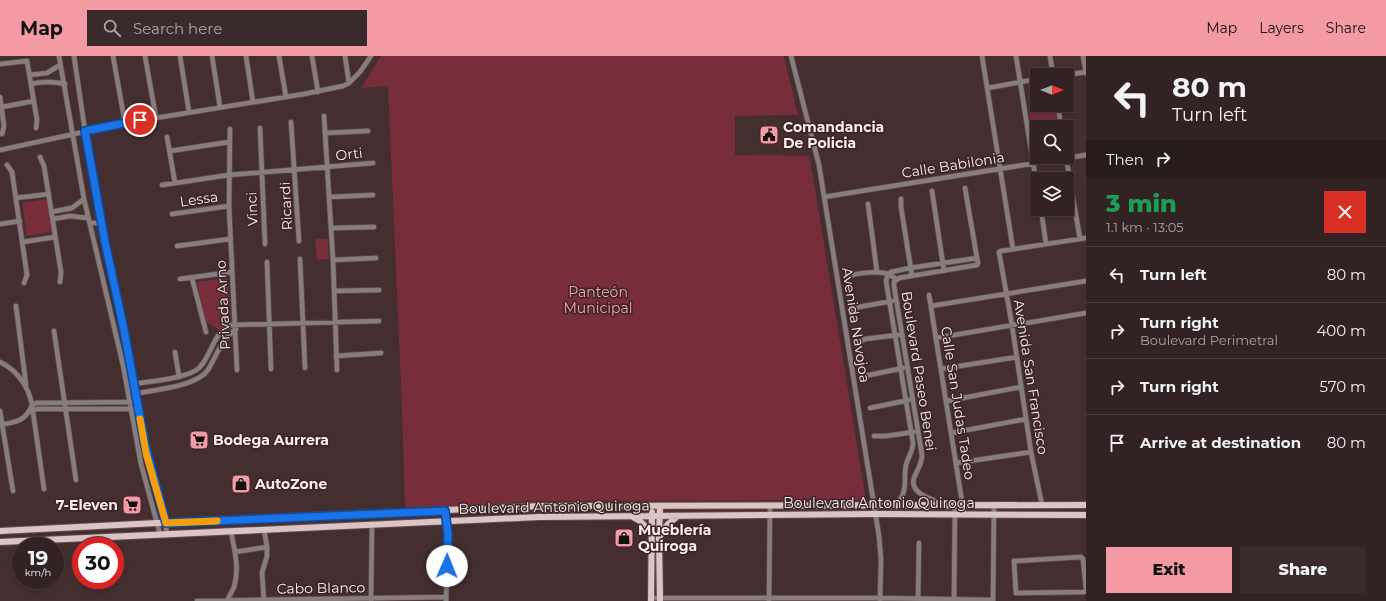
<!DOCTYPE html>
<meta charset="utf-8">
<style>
body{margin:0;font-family:Montserrat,sans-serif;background:#3b2a2c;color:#f1f3f6;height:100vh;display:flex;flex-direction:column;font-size:15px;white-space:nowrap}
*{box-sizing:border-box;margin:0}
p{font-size:13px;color:#a9a4a6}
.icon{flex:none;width:22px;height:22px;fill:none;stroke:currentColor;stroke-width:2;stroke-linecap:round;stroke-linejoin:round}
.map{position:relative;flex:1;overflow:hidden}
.panel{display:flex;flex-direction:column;background:#332224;width:300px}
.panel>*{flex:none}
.hud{background:#332224;color:#f1f3f6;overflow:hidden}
.needle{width:26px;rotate:90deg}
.controls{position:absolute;left:1030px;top:12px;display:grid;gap:8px}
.controls a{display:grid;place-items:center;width:44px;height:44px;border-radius:0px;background:#332224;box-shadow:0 2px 6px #0003,0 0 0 1px #4e3f41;font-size:20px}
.speed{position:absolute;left:12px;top:481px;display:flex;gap:8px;font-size:20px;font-weight:700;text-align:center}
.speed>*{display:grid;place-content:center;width:52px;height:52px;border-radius:50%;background:#332224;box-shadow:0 2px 6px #0003,0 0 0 1px #4e3f41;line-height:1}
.speed small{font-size:10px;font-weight:400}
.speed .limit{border:6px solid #d22;background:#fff;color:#111}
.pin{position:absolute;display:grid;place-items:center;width:34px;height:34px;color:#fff;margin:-17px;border:2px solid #fff;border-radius:50%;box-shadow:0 1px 4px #0007}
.me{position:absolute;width:44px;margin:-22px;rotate:1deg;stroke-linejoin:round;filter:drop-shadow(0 0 3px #0008)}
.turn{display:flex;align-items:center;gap:14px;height:84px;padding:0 20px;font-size:18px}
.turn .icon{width:52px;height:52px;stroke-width:2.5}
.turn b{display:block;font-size:28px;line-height:34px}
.then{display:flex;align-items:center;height:38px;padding:0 20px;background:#0003;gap:8px;font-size:15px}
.round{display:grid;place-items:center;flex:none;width:42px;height:42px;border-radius:0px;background:#3b2a2c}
.summary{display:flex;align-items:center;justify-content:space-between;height:68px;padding:0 20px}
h1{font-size:24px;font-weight:800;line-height:30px;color:#1e9e55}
.action{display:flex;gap:8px;margin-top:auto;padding:8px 20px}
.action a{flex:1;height:46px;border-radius:0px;background:#f49aa5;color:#111;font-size:16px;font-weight:800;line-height:46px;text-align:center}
.action a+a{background:#3b2a2c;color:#f1f3f6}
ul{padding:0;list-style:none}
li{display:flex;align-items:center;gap:12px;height:56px;padding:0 20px;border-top:1px solid #4e3f41}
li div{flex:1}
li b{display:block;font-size:15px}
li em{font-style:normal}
header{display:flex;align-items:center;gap:24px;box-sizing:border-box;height:56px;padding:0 20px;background:#f49aa5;color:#111}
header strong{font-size:19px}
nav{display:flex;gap:22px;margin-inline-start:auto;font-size:14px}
.search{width:280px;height:36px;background:#3b2a2c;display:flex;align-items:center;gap:10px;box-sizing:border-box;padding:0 14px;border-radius:0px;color:#a9a4a6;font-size:15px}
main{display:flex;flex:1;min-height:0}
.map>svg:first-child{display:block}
.park{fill:#772d3a}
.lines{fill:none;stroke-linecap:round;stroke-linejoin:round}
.minor-casing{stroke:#614d4e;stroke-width:6}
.major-casing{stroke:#614d4e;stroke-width:8}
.minor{stroke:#887d7e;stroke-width:4.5}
.major{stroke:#dcc4c6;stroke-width:6}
.route-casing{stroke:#114b97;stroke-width:10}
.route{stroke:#1a73e8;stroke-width:7}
.slow{stroke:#f59e0b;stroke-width:7}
.labels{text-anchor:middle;stroke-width:3;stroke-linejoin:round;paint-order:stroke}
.poi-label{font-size:14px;font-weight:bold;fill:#fcedee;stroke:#392426;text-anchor:start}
.street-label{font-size:14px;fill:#fcedee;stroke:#392426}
.park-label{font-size:14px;fill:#fda3ad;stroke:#392426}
</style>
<header>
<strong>Map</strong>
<div class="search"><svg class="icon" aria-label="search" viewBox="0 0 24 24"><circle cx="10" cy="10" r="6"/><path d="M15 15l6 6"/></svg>Search here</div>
<nav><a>Map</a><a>Layers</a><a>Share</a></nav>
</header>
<main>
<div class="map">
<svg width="1086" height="545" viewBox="0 0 1086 545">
<rect width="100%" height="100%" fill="#442e30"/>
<path class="park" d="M381 0H784L798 59 735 60V99L809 100 813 121 866 444 548 445 405 452 402 351 388 30 361 32Z
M1056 53 1058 71H1037V79H1032L1029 57Z
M47 143 52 176 27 180 22 147Z
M315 183H328L329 203 317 204Z
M228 222 231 265 220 274 205 265 197 226Z"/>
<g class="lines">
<g class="minor-casing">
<path id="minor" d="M59 0 84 143 123 309 141 408 160 478
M74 0 85 75 105 186 124 274 146 397 160 444 167 477
M113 0 125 67
M145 0 156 62
M180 0 189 56
M212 0 220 51
M246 0 253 46
M279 0 286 41
M312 0 318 36
M345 0 349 27
M791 0 819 109 879 480 881 504 880 545
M982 0 1013 193
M1016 0 1037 131
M1050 0 1053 19
M1083 0 1086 17
M0 8 27 5 37 64 36 72
M30 19 47 17 60 9
M1066 19 1086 16
M31 28C43 25 52 25 65 28
M988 32 1037 23
M0 41 4 70 2 78
M1058 49 1061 71
M2 51 34 45
M324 60 333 204 337 314
M291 66 299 185
M260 72 265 188
M230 73 229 150 237 314
M325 77 368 75
M167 81 175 127
M0 94 125 67 304 38 343 30 349 27 360 16 371 0
M170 95 229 86
M40 101 44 110 61 216 60 226
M1066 101 1080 183
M7 109 12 116 27 219 24 227
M162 129 229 119 373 107
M965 132 977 202
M932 135 944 215
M330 141 373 139
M824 141 1086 99
M16 142 49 138
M901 143V151L912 220
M868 148 877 216
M1041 153 1046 188
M51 156 72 152 84 143
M172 158 229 150
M53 163 70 160 88 162
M90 167H97L101 165
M0 168 20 165
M332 172 374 171
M23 186 55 181
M177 190 230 183
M300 203 305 312
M333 204 376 202
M267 206 271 313
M192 222 206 276
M847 222C855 216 879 215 888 218 891 219 894 222 896 223
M180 223 232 216
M334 235 379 234
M929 239 964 458
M16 250 26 329
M931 250 1086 225
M853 254 859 251 892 245
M54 275 76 424
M936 282 1086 257
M858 287 865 283 898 279
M175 296 179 321
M336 300 381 297
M0 306C17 314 29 331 32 349L44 433
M941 313 1017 301
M865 320 903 312
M127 329C143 326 188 323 199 312 212 299 212 278 231 269L379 265
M133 338C153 334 196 331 208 314 217 299 221 284 236 273
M947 345 1021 331
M870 352 909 344
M0 355 13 435
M32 355 37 353H134
M0 369C16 366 26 365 32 349L36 347 133 346
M951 377 1026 363
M874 380H886L914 376
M956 407 1031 396
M896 449C909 434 903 425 906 409 908 401 913 395 913 387L886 225 888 218 891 216 910 212 977 202 978 207 977 209 899 222 894 226V230L922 399C922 408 917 414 914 422 909 438 934 444 944 448
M1042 449 1031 396 1012 269 999 196 1001 195 1086 182
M445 455 448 478 446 545
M264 473 267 491V500L262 517 264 545
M235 496 267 491
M1086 533 1083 503 1081 501 1014 505 1016 537 1084 536 1086 534
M651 542H880L993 544
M371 544 372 468
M197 545 446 541
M227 545C229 540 232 536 234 531 240 512 234 493 231 475
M769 545 770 449
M918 545 919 487
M954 545 955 449
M993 545 994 449"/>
</g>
<g class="major-casing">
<path id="major" d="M660 450 659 482 660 545
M633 461C642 465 646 471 651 479
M0 475 258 462 542 450 1086 449
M659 481 668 468 678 460
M0 486 539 461 875 458 1086 459
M651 545 652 456"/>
</g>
<use href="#minor" class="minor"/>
<use href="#major" class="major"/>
</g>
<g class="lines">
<g class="route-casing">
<path id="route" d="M140 64 85 75 105 186 124 274 145 389 166 467 445 455 448 478 447 510"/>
</g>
<use href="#route" class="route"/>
<path class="slow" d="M140 363 146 397 166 467 217 465"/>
</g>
<defs>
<g id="civic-square" transform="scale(1)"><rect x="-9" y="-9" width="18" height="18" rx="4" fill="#f49aa5" stroke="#392426"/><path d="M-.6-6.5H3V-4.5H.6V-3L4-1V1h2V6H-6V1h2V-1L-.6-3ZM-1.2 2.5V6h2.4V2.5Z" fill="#111"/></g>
<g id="supermarket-square" transform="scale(1)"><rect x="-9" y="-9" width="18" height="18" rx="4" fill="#f49aa5" stroke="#392426"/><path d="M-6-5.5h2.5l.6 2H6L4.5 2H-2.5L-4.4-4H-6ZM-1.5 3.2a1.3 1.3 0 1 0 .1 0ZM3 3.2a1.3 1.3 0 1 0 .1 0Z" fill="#111"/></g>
<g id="shop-square" transform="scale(1)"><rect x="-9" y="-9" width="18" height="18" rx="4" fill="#f49aa5" stroke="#392426"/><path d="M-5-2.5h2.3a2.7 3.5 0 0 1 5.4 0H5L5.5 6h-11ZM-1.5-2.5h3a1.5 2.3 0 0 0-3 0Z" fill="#111"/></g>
</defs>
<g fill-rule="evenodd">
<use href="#civic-square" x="769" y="79"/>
<use href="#supermarket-square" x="199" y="384"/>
<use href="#shop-square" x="241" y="428"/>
<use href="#supermarket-square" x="132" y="449"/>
<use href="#shop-square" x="624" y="482"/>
</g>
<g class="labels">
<g class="poi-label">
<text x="783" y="76">Comandancia<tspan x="783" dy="16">De Policia</tspan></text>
<text x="213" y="389">Bodega Aurrera</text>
<text x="255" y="433">AutoZone</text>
<text x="118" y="454" text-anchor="end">7-Eleven</text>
<text x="638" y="479">Mueblería<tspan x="638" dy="16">Quiroga</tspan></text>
</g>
<g class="street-label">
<text transform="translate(349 98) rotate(-6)" y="5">Orti</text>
<text transform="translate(953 109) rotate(-9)" y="5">Calle Babilonia</text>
<text transform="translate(199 143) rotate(-8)" y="5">Lessa</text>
<text transform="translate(286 150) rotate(-93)" y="5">Ricardi</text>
<text transform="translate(252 153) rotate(-92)" y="5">Vinci</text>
<text transform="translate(223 249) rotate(-93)" y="5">Privada Arno</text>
<text transform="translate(856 269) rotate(81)" y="5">Avenida Navojoa</text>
<text transform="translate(919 315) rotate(81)" y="5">Boulevard Paseo Benei</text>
<text transform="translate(1031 321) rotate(81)" y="5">Avenida San Francisco</text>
<text transform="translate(958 347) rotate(81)" y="5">Calle San Judas Tadeo</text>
<text x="879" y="452">Boulevard Antonio Quiroga</text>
<text transform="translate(554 451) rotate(-1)" y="5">Boulevard Antonio Quiroga</text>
<text transform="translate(321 532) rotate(-1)" y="5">Cabo Blanco</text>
</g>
<g class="park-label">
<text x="598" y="241">Panteón<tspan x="598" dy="16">Municipal</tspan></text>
</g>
</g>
</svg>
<div class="controls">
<a><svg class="needle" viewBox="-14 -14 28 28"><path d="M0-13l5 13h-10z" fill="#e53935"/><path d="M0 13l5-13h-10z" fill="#a9a4a6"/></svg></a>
<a><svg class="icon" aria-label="search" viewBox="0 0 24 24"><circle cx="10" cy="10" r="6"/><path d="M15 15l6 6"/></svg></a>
<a><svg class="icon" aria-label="layers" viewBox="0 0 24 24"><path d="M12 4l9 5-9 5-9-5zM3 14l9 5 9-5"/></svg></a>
</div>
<div class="speed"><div>19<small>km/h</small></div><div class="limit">30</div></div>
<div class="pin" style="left:140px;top:64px;background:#d93025"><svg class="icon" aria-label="arrive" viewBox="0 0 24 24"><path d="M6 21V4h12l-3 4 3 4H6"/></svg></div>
<svg class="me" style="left:447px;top:510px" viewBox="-20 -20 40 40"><circle r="19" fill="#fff"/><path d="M0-13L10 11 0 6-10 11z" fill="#1a73e8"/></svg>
</div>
<section class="panel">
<div class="hud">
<div class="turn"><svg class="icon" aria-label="left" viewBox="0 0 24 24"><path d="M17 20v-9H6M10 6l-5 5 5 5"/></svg><div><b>80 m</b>Turn left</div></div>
<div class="then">Then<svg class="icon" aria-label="right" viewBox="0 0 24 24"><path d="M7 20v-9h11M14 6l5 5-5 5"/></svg></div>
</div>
<div class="summary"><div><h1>3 min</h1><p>1.1 km · 13:05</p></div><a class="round" style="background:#d93025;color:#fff"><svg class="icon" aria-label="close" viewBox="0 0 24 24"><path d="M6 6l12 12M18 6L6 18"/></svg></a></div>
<ul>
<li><svg class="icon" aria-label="left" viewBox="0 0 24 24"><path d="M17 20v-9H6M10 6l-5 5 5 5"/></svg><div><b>Turn left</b></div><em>80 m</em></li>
<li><svg class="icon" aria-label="right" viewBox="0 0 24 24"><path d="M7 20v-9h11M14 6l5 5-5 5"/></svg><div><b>Turn right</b><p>Boulevard Perimetral</p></div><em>400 m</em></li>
<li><svg class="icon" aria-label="right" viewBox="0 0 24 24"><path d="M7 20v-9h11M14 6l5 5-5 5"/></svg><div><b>Turn right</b></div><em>570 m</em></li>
<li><svg class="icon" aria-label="arrive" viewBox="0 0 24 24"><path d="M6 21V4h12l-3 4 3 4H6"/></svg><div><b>Arrive at destination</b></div><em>80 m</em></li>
</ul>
<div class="action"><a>Exit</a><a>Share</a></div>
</section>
</main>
